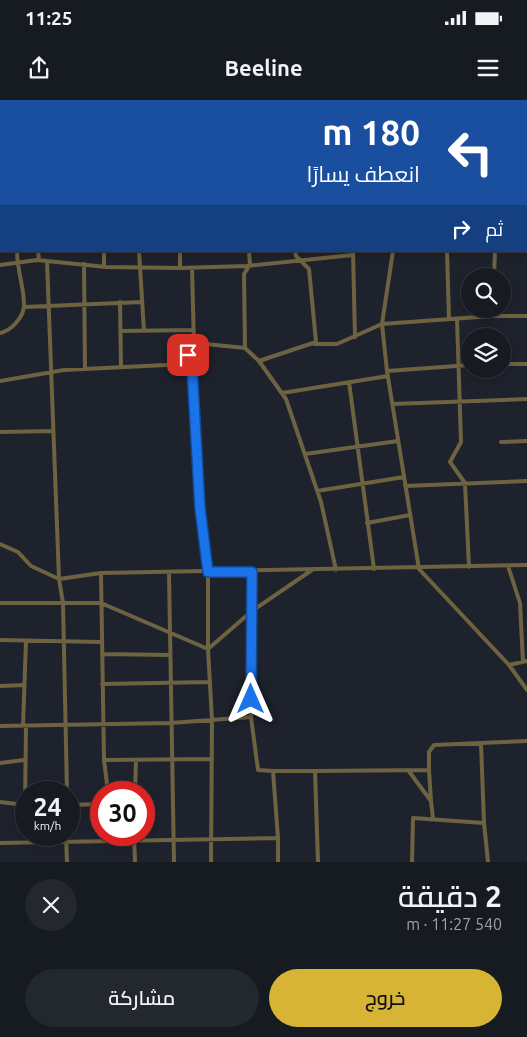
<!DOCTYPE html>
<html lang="ar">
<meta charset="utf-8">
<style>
body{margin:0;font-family:Ubuntu,Cairo,sans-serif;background:#23272e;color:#f1f3f6;direction:rtl;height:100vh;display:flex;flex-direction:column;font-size:19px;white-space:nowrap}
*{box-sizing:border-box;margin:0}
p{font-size:16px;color:#9ea1a5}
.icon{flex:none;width:28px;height:28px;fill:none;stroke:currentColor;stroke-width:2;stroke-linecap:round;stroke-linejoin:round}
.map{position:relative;height:762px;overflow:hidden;direction:ltr}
.drawer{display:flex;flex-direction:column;background:#161a21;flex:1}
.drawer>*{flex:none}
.banner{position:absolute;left:0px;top:0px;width:528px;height:152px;box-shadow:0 2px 8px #0003,0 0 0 1px #35383f;direction:rtl;background:#1a4fa0;color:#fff;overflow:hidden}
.controls{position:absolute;left:461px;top:168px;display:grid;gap:10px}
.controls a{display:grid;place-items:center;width:50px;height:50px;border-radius:50%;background:#161a21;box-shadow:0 2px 8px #0003,0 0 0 1px #35383f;font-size:25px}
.speed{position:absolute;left:15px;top:681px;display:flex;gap:10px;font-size:25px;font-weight:700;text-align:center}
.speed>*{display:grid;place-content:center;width:65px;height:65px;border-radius:50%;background:#161a21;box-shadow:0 2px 8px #0003,0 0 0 1px #35383f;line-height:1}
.speed small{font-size:12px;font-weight:400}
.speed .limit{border:8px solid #d22;background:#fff;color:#111}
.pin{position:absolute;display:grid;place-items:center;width:42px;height:42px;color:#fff;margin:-21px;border-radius:10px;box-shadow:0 2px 8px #0006}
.me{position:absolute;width:55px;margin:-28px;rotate:0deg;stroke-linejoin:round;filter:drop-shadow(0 0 4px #0008)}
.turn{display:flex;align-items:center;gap:18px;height:105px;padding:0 25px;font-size:22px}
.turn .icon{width:65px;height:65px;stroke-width:2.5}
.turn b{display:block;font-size:35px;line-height:42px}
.then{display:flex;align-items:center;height:48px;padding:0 25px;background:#0003;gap:10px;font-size:19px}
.round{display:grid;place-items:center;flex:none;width:52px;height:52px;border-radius:26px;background:#23272e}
.summary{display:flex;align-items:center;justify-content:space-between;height:85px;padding:0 25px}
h1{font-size:30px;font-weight:600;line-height:38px}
.action{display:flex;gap:10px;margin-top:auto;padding:10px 25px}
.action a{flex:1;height:58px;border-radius:30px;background:#d8b434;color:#111;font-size:20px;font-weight:600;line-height:58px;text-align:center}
.action a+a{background:#23272e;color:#f1f3f6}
.status{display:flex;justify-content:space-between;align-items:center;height:35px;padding:0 25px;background:#161a21;direction:ltr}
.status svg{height:14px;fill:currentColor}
header{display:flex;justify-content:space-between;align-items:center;height:65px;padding:0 25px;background:#161a21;font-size:22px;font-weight:600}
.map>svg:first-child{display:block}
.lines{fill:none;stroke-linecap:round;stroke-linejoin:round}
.minor{stroke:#6e6341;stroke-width:4}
.route-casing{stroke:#114b97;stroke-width:12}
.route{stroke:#1a73e8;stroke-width:9}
</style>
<div class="status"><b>11:25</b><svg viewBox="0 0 49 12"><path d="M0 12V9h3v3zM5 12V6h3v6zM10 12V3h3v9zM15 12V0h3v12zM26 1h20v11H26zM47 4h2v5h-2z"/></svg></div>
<header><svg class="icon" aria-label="menu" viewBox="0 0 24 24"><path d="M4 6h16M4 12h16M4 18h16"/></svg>Beeline<svg class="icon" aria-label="share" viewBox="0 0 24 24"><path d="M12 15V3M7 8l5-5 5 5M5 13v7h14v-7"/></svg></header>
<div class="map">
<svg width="527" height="762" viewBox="0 0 527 762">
<rect width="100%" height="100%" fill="#1e222c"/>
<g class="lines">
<path class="minor" d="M6 0V1
M127 0V1
M237 0V1
M306 0V1
M401 0V1
M500 0V1
M87 1 92 0
M324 1V0
M347 1V0
M362 1 363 0
M430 1V0
M526 8H527
M0 9H1
M526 44H527
M0 91 1 95
M526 108H527
M38 151 39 160
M139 151 144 231
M180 151V168
M249 151 250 165 244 174 245 248 259 261 286 299 321 402 336 470
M353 151 355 237
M393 151 382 224 387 271 419 469 509 565 527 590
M447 151 449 219
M47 161 59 479 63 503 67 692
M84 164 85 269
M0 165 37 160 106 167 180 168 247 166 353 155
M104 167V151
M192 168 194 245
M494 176 495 151
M120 202 121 267
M24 207 142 202
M457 219 461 342 450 362 465 383 469 467
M121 231 194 230
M0 233C11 231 24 217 24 205 24 187 17 170 17 151
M314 244H337L382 224 492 216H527
M259 261 316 242 309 169 296 156 295 151
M186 264 192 268 200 408 208 472V549L212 620 211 762
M502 264H527
M387 271 470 265
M0 281 64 270 186 264 187 255 196 243 245 248
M349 282 374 469
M282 293 388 276
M392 304 527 299
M0 332 53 331
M501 342 527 341
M305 354 398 341
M405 386 527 381
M317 391 404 377
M367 423 410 415
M0 444 18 452 31 466 59 479 101 473 527 465
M508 466 520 503 523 562
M101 473 104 660 108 692
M169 473 174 762
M0 503H101L208 549 252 511 312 470
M0 540 101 542
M102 554 170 555
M509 565 527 561
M102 584 210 582
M0 586 24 585
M251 617 252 471
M0 626 171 623 251 617 258 670 273 671 278 738V762
M23 626 26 541
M481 643 484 723
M104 660 212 659
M0 663 24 660
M408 670 431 701 433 719
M429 670 431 701
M273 671H315L318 762
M315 671 429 670V652L434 645 527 641
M135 692 136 660
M0 702 25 705
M25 705 26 626
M69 705 101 704
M66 735 67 762
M134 735 135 762
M0 743 278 738
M412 762 413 718 484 723 488 762"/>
</g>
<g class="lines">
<g class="route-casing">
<path id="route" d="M188 255 186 264 192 268 200 408 208 472H252L251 599"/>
</g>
<use href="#route" class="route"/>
</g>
</svg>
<div class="controls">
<a><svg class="icon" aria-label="search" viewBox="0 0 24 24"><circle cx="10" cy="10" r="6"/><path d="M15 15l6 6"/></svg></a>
<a><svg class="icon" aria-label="layers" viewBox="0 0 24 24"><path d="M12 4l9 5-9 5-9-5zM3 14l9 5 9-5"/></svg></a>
</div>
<div class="speed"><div>24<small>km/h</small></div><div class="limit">30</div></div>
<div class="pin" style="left:188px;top:255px;background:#d93025"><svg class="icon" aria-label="arrive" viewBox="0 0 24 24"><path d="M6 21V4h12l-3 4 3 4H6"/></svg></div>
<svg class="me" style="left:251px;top:599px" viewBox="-20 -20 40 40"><path d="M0-17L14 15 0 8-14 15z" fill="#1a73e8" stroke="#fff" stroke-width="4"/></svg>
<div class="banner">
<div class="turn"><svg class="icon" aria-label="left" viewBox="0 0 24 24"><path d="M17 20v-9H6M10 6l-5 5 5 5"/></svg><div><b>180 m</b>انعطف يسارًا</div></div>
<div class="then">ثم<svg class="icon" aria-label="right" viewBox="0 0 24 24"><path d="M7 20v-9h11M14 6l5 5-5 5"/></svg></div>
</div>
</div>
<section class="drawer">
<div class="summary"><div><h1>2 دقيقة</h1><p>540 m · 11:27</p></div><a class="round"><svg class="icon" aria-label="close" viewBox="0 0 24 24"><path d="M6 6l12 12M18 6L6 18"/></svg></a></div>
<div class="action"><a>خروج</a><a>مشاركة</a></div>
</section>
